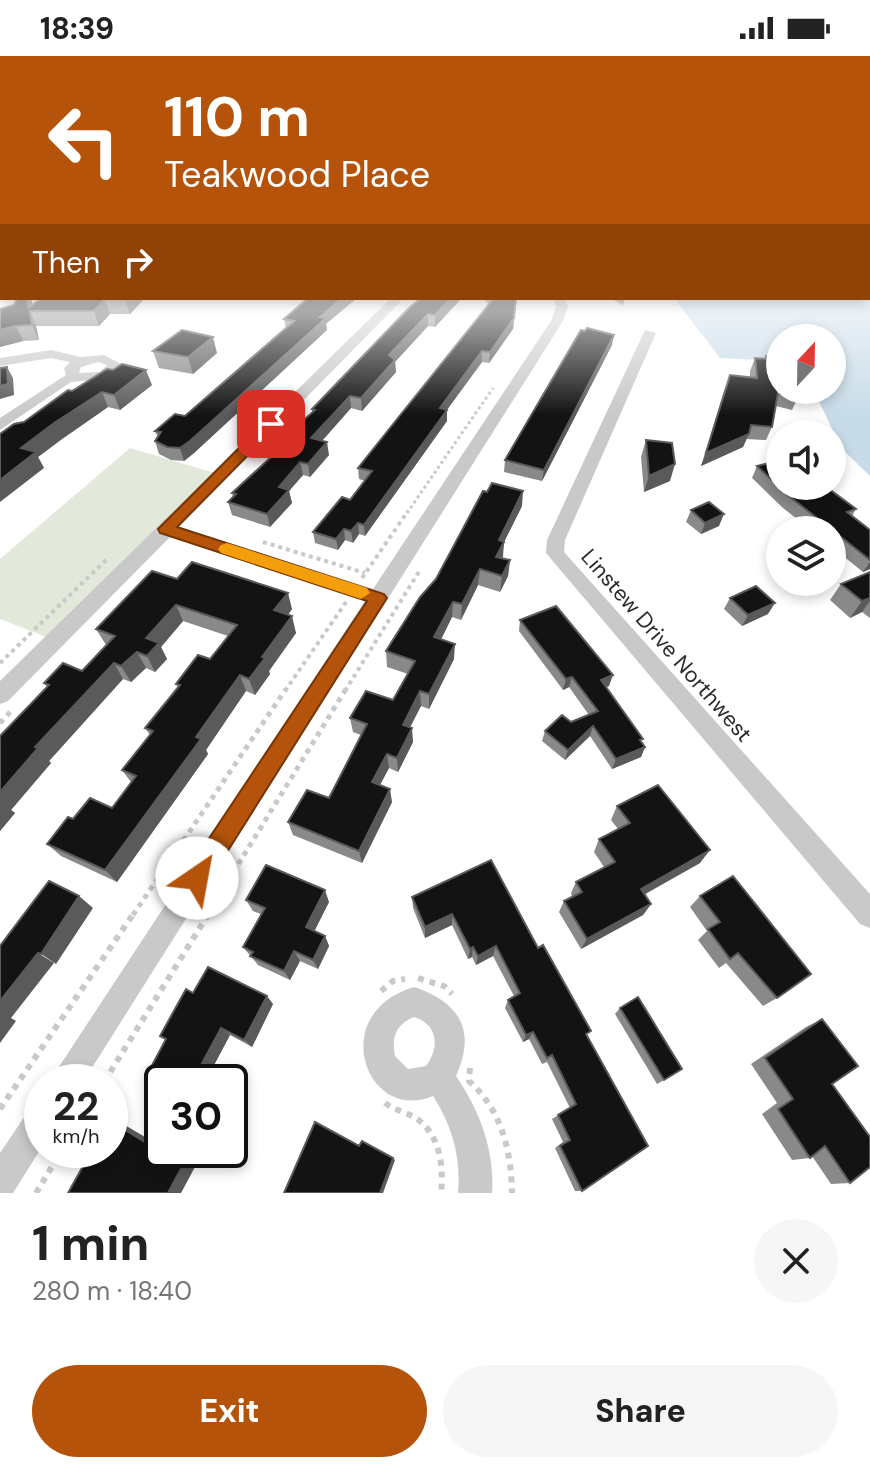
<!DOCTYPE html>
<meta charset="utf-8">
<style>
body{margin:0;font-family:"DM Sans",sans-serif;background:#f6f6f6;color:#222;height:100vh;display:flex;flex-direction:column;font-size:30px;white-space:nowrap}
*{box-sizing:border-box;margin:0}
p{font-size:26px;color:#767676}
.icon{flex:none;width:44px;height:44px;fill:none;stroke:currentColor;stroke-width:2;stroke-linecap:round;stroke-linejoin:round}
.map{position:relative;height:1137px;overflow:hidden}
.sheet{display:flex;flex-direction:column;background:#fff;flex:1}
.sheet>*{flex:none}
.top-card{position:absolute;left:0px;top:0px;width:870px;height:244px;box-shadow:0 4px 12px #0003;background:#b45309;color:#fff;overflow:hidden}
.needle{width:52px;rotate:22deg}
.buttons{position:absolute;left:766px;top:268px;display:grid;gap:16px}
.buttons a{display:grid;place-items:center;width:80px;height:80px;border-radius:50%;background:#fff;box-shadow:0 4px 12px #0003;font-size:40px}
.speed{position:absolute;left:24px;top:1008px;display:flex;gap:16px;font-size:40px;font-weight:700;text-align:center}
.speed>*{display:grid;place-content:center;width:104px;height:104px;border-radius:50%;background:#fff;box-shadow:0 4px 12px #0003;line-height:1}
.speed small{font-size:20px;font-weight:400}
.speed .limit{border:4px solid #111;border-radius:12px;background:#fff;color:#111}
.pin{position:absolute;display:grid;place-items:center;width:68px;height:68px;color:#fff;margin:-34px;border-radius:16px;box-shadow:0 4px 12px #0006}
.me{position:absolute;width:88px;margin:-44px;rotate:33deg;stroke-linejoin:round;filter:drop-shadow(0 0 6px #0008)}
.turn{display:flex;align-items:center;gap:28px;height:168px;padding:0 32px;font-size:36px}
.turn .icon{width:104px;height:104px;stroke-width:2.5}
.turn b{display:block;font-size:56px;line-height:68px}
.then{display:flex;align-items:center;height:76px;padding:0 32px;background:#0003;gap:16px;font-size:30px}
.round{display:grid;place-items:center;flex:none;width:84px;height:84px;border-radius:42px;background:#f6f6f6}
.overview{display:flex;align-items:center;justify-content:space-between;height:136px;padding:0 32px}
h1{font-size:48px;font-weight:800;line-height:60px}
.button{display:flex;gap:16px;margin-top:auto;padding:16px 32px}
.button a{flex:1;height:92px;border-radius:48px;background:#b45309;color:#fff;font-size:32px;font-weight:800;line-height:92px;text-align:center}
.button a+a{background:#f6f6f6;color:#222}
.status{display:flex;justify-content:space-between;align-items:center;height:56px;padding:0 40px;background:#fff;direction:ltr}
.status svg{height:22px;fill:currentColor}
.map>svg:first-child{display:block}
.green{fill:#e2e9da}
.water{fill:#c7dbe8}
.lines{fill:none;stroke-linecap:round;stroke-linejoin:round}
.path-far3{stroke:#c9c9c9;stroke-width:3;stroke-dasharray:3 3;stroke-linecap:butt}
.path-far2{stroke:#c9c9c9;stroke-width:4;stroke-dasharray:4 4;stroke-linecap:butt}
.path-far1{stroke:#c9c9c9;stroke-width:5;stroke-dasharray:5 5;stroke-linecap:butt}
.path{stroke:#c9c9c9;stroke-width:6;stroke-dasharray:6 6;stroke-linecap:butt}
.minor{fill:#c9c9c9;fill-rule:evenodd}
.wall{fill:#898989}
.shaded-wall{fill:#5a5a5a}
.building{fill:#131313;stroke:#5a5a5a;stroke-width:2}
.route{fill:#b45309;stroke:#753606;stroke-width:2}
.slow{fill:#f59e0b}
.labels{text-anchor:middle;stroke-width:8;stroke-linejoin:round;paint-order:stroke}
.street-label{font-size:22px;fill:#2c2c2c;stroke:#fff}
</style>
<div class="status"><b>18:39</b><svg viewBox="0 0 49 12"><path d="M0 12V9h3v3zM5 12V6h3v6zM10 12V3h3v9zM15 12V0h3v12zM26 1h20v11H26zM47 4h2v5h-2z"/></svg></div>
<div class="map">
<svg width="870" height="1137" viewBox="0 0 870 1137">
<rect width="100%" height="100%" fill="#fff"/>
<path class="green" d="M130 392 215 417 49 582 0 563V503Z"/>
<path class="water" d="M868 200H870V420L841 392 818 343 823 334H832V282H780V305L720 302 674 242H868Z"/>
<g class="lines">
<path class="path-far3" d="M407 457 493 332"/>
<path class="path-far2" d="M263 486 365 517
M362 522 408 455
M0 607 106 504
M285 635 346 546
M345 635 420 514"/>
<path class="path-far1" d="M0 667 12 654
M133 859 286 633
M207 859 346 633"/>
<path class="path" d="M418 922 444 930 452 938
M381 935 393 925 405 923
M470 1012 469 1025C502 1055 511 1094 512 1137
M104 1026 209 857
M385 1047C394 1054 405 1056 414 1061 440 1076 444 1111 441 1137
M0 1053 134 857
M36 1137 62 1094"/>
<path class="minor" d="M391 242H404L179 471 373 533 551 265 556 251 553 242H565L568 251 563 265 83 1026H49L365 545 170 481 8 645 0 648V625Z
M645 274 656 277 565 484 564 496 870 838V872L860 868 546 497 547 484Z
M51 294 81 301 104 299 121 308 110 322 71 326 0 374V362L66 319 64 312 70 306 51 302 0 310V302ZM98 306 107 309 100 316 79 317 81 311Z
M414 931C459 946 477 974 456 1020 480 1055 495 1095 492 1137H458C461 1102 453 1073 435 1043L433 1040C366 1068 326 957 414 931ZM414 961C438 968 440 992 426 1010L408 1013 395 1000C391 982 396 968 414 961Z
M42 1046V1091L13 1137H0V1097L31 1051Z"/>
</g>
<path class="wall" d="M17 242H31L33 249 41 242H142L143 244 130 258H110L99 270H36L39 284 23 285 0 291Z
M421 242H461L435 271 428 270 395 306 396 316 362 355 351 352 322 385 329 399 310 421 303 419 289 435 292 447 270 471 232 459 228 446 233 441 232 437 277 396 275 390 312 356V353Z
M482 242H517L513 273 489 307 482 306 447 354V365L365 480 359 478 353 487 345 484 338 494 315 487 313 476 350 444 365 425 359 423 358 412 489 248Z
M610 242H625L623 249Z
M284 263 326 268 327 274 194 397 184 405 171 404 159 398 155 385 158 381 155 375 185 360 286 272Z
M612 289 542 425 504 416 505 404Z
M153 295 217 297 193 318 159 312Z
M766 300 798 341 792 354 776 350 772 371 766 384 746 383 743 391 701 410 725 332 750 321V315L755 302 765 303Z
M152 329 120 354 108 351 62 383 38 401 44 412 0 378 24 366 72 335Z
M646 384 670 425 644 436 641 401Z
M757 410 856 453 852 460 870 474V513L863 516 832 491V474H811L783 452 752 422Z
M522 450 504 486 502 502 510 504 508 520 500 536 478 529 461 564 452 561 441 584 454 603 429 653 421 650 410 671 413 686 398 716 389 712 380 729 392 746 362 807 293 779 288 766 329 742 361 679 353 676 350 662 393 644 408 618 387 611 386 595Z
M691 454 719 470 701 478 686 466Z
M870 516V562L862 556 850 562 830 544 841 528Z
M177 523 292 553 288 559 296 577 269 615 270 618 255 639 246 635 206 694 208 698 117 826 61 800 47 788 73 763 112 752 131 726 122 714 150 679 145 672 178 632 176 628 210 603 228 580 183 565 161 591 167 603 155 616 146 612 131 626 123 623 49 705 51 707 11 754 15 757 0 775 47 631 44 627 82 615 106 589 96 573Z
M730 542 768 558 742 570 724 553Z
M520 564 609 630 606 631 645 691 641 701 612 713 590 680 565 704 542 685 545 675 589 659 569 631 563 634 519 575Z
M617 750 700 807 644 838 651 848 643 859 581 893 559 856 564 845 572 841 571 837 576 826 604 811 594 796 599 783 618 773 611 764Z
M700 840 777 942 763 950 726 907 719 912 698 884 707 875 690 851Z
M412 841 538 892 587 980 582 1135H575L555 1092 563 1086 552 1063 570 1052 547 1006 542 1008 529 983 523 986 505 952 508 944 514 940 493 900 476 909 472 901 468 903 452 869 425 882 413 852Z
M246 844 329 846 314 875 325 880 329 890 318 913 300 905 290 924 258 909 243 891 261 858 253 855Z
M193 937 273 948 252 991 230 979 205 1026H174Z
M620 952 664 1024 657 1028 615 958Z
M822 963 832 1028 850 1127 831 1128 812 1100 810 1102 792 1104 762 1058 777 1047 751 1008 806 971Z"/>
<path class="shaded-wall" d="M27 242H31L34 255H30Z
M126 242H142L143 244 130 258 125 244Z
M342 242H357L326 268 327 274 194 397 184 405 180 392 320 261Z
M451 242 461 243 435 271V259Z
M517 242 513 273 489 307 490 296Z
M105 243 110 258 99 270 94 255Z
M30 255 36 270 39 284 32 269Z
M428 258V270L395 306 396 316 362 355 361 342 389 299Z
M16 270 23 285 0 291V274Z
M614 279 612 289 542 425 544 414Z
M213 281 217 297 193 318 188 301Z
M482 295V306L440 363V352Z
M7 311 13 322 14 339 0 343V330Z
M146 314 152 329 120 354 114 339Z
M102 336 108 351 62 383 38 401 44 412 0 446V424L21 392 54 367Z
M350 340 351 352 313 395 311 382Z
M447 354V365L365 480 364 469Z
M749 378 743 391 701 410 706 397Z
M327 386 329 399 310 421 308 408Z
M300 406 303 419 289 435 292 447 270 471 267 458 279 431Z
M675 408 670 425 644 436 649 420Z
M523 435 522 450 504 486 503 501 495 517 499 484Z
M724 458 719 470 701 478 705 467Z
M358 467 359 478 353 487 351 475Z
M344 473 345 484 338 494 336 483Z
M510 504 508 520 500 536 502 520Z
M870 506V513L863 516Z
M480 513 478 529 461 564 462 548Z
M288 537 292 553 279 571 274 554Z
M870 542V545L862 556 850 562 862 545Z
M453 546 452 561 434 597V581Z
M775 547 768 558 742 570 748 559Z
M176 549 183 565 161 591 167 603 155 616 147 600 146 582Z
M292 560 296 577 269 615 270 618 255 639 249 623 262 601Z
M455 588 454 603 429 653V638Z
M137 596 146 612 131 626 121 610Z
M114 607 123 623 49 705 51 707 11 754 15 757 0 775V736L35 691Z
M240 619 246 635 206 694 208 698 117 826 105 814Z
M613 619 609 630 597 635 601 624Z
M572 621 569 631 563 634 566 623Z
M420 635 421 650 404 683 403 669Z
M593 670 590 680 565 704 568 694Z
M412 672 413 686 398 716 397 702Z
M645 691 641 701 612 713 616 703Z
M387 698 389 712 374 740 372 726Z
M390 733 392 746 362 807 359 795Z
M710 794 700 807 633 845 641 833Z
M325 834 329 846 311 882 306 871Z
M79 840 93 852 56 908 41 898Z
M651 848 643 859 581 893 587 883Z
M452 858V869L425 882V871Z
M325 880 329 890 318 913 313 904Z
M496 890 493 900 476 909 478 900Z
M473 891 472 901 468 903 470 893Z
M294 895 300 905 290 924 284 915Z
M38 897 54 907 11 962 16 965 0 987V945Z
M267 940 273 948 252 991 244 984Z
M221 972 230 979 205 1026H192Z
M533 976 529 983 523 986 526 979Z
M110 1065 123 1068 162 1091V1094H166L195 1111 181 1137H168Z
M393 1102 395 1104 383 1137H380Z"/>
<path class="building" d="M17 242H27L29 252 41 242H126L125 244 105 243 94 255H30L32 269 16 270 0 274V253L14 249Z
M308 242H342L320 261 326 262 190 385 180 392 167 391 155 385 161 376 155 375 175 358 185 360 294 265 284 263Z
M421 242H451L435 259 428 258 389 299 395 304 361 342 350 340 311 382 327 386 308 408 300 406 279 431 289 434 267 458 228 446 236 438 232 437 281 392 275 390 315 354 312 353 409 252Z
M494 242H516L514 262 490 296 482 295 440 352 447 354 364 469 358 467 351 475 344 473 336 483 313 476 342 441 350 444 372 415 358 412Z
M587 272 614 279 544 414 505 404 581 274 585 275Z
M182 274 213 281 188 301 153 295Z
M766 300 780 301V334H799L798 341 778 337 772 371 751 369 749 378 706 397 730 319 757 322 755 302 767 303Z
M122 308 146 314 114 339 102 336 54 367 21 392 36 396 0 424V378L14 368 24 366 68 334 72 335 107 313 113 314Z
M7 311 8 328 0 330V312Z
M646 384 672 387 675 408 649 420Z
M780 404V430H825L856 453 847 456 870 474V504L789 440 757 410Z
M492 427 523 435 499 484 504 486 496 501 510 504 502 520 480 513 462 548 453 546 434 581 455 588 429 638 420 635 403 669 412 672 397 702 387 698 372 726 390 733 359 795 288 766 307 734 329 742 367 668 350 662 366 635 393 644 415 605 386 595 420 541 436 523 483 435 487 436Z
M709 446 724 458 705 467 691 454Z
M192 506 288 537 274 554 292 560 262 601 265 602 249 623 240 619 196 681 201 683 105 814 47 788 68 761 73 763 90 742 112 752 136 720 122 714 153 675 145 672 180 629 176 628 198 599 210 603 237 569 176 549 146 582 159 587 147 600 137 596 121 610 114 607 35 691 38 692 0 736V680L49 629 44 627 63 607 82 615 115 580 96 573 152 515 177 523Z
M870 516V542L862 545 841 528Z
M756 530 775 547 748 559 730 542Z
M556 550 613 619 601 624 643 683 640 684 645 691 616 703 593 670 568 694 545 675 562 659 571 666 598 655 572 621 566 623 520 564Z
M658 729 710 794 641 833 651 848 587 883 564 845 582 836 576 826 615 806 599 783 630 767 617 750Z
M491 804 538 892 543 889 591 975 586 978 648 1090 582 1135 560 1090 570 1084 558 1059 576 1048 552 999 547 1002 533 976 526 979 508 944 520 937 496 890 478 900 473 891 470 893 452 858 425 871 412 841Z
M266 809 325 834 306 871 325 880 313 904 294 895 284 915 250 900 253 896 243 891 265 852 246 844Z
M733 820 811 918 777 942 738 897 730 903 708 873 720 866 700 840Z
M49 825 79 840 41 898 38 897 0 945V890Z
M208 911 267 940 244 984 221 972 192 1026H174L150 1013 166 983 160 980 186 933 193 937Z
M638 941 682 1013 664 1024 620 952Z
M822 963 858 1010 832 1028 870 1081V1111L850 1127 825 1090 810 1102 778 1053 793 1043 765 1002Z
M110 1065 183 1109 168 1137H68L92 1094H110Z
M315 1066 359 1090 362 1085 393 1102 380 1137H284Z"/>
<linearGradient id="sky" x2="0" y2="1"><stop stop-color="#9bc4e8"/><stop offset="0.56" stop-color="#fff"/><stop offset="1" stop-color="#fff" stop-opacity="0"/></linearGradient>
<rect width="870" height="359" fill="url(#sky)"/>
<path class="route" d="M271 364 276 365V371L177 471 384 538 387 542 205 831 197 834 188 831 185 822 188 814 367 545 160 477 158 473 266 365Z"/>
<path class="slow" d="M227 487 367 532 370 537 361 543 221 497 218 493 221 489Z"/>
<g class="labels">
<g class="street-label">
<text transform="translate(667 589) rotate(49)" y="8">Linstew Drive Northwest</text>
</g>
</g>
</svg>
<div class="buttons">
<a><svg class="needle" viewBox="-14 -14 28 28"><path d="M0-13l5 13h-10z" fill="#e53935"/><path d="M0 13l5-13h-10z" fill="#767676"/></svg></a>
<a><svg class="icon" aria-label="sound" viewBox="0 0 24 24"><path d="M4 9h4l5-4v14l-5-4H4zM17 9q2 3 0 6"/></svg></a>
<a><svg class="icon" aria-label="layers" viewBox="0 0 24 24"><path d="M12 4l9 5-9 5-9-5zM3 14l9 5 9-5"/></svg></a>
</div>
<div class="speed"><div>22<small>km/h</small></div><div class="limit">30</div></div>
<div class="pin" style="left:271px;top:368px;background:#d93025"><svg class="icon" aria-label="arrive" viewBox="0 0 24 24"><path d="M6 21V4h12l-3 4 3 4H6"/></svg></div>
<svg class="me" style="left:197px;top:822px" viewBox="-20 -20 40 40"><circle r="19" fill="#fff"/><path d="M0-13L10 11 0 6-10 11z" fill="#b45309"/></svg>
<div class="top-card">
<div class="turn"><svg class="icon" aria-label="left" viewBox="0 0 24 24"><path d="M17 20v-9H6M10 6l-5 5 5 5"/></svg><div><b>110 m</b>Teakwood Place</div></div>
<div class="then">Then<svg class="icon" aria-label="right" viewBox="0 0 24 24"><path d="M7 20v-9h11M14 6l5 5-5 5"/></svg></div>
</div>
</div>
<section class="sheet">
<div class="overview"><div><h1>1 min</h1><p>280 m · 18:40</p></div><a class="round"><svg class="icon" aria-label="close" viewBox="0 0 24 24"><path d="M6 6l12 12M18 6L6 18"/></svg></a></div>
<div class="button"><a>Exit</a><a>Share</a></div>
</section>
